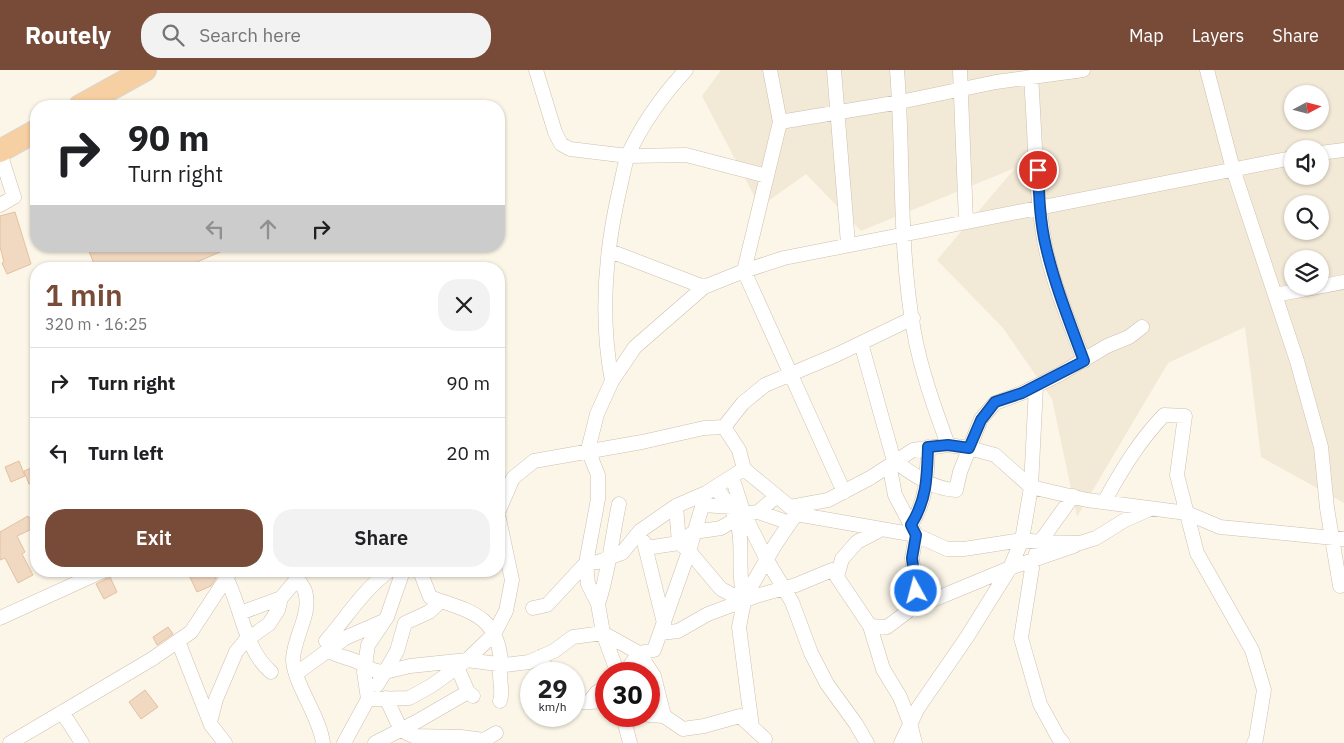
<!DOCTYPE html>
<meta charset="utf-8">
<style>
body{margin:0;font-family:"IBM Plex Sans",sans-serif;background:#f2f2f2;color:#202124;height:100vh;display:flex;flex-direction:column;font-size:19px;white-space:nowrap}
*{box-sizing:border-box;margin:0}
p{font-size:16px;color:#757577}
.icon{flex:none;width:28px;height:28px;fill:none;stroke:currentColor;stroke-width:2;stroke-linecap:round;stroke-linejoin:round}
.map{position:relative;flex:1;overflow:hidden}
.sheet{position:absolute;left:30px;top:192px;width:475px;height:315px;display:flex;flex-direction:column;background:#fff;border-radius:20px;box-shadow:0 1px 4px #0004}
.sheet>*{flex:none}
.guide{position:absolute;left:30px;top:30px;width:475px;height:152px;border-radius:20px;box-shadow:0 1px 4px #0004;background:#fff;color:#202124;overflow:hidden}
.needle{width:32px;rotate:83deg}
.tools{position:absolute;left:1284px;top:15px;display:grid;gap:10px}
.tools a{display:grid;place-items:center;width:45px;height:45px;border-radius:50%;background:#fff;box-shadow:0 1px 4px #0004;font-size:25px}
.speed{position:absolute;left:520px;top:592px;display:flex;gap:10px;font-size:25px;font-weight:700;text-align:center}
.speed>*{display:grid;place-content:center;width:65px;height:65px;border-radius:50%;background:#fff;box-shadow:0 1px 4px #0004;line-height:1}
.speed small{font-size:12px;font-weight:400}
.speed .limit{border:8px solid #d22;background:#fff;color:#111}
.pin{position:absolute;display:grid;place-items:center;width:42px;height:42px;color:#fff;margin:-21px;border:2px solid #fff;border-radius:50%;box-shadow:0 1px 5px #0007}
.me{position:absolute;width:55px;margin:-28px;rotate:353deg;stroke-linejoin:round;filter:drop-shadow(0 0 4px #0008)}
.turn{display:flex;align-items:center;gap:18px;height:105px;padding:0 15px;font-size:22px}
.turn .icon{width:65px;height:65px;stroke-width:2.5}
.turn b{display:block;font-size:35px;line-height:42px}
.lanes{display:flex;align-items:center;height:48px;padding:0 15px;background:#0003;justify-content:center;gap:25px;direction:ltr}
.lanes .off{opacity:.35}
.round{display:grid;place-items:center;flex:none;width:52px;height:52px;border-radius:20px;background:#f2f2f2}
.headline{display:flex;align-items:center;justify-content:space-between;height:85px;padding:0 15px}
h1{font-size:30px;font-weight:600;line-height:38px;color:#774b38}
.button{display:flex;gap:10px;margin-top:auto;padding:10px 15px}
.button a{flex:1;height:58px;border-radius:20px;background:#774b38;color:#fff;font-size:20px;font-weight:600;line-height:58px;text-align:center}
.button a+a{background:#f2f2f2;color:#202124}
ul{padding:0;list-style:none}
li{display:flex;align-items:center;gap:15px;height:70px;padding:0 15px;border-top:1px solid #e0e0e0}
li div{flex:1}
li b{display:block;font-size:19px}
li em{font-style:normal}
header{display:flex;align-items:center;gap:30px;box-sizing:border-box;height:70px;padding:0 25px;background:#774b38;color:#fff}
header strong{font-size:24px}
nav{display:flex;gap:28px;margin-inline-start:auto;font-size:18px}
.search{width:350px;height:45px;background:#f2f2f2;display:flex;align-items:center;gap:12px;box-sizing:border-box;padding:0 18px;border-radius:20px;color:#757577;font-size:19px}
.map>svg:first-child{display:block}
.residential{fill:#f3e9d7;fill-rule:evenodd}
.building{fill:#f1d8c0;stroke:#e3c0a1}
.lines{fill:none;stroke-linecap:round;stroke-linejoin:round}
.minor-casing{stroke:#cebfae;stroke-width:15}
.trunk-casing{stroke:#dbd5d0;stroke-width:24}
.minor{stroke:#fff;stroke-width:14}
.trunk{stroke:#f6cfa2;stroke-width:22}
.route-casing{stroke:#114b97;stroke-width:12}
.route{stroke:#1a73e8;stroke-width:9}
</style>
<header>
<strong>Routely</strong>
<div class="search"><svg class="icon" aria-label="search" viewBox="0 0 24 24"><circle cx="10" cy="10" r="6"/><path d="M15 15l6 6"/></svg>Search here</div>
<nav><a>Map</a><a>Layers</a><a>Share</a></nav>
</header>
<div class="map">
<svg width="1344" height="673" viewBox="0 0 1344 673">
<rect width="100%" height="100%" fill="#fcf6e8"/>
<path class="residential" d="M721 0H1344V433L1261 387 1245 257 1168 293 1077 447 1052 329 1003 258 937 190 1015 98 861 161 806 104 760 137 702 26ZM1292 24H1320V51H1292ZM1292 79H1320V106H1292ZM1292 134H1320V161H1292ZM1292 189H1320V216H1292Z"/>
<path class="building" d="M15 142 31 194 7 204 2 193 4 192 0 177V146Z
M87 176H234L181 199H96Z
M19 391 25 406 11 412 5 397Z
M36 396V411L29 414 24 401Z
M36 445V457L17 466 25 482 22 484 33 505 18 513 5 488 0 490V462L28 446 29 448Z
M187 501H201L203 505 214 501 216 508 211 516 197 522Z
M110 507 117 522 104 529 96 514Z
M168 557 173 564 157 575 153 567Z
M145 620 158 637 141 649 129 632Z"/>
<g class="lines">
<g class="minor-casing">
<path id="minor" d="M536 0 555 62 561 74 570 79 628 86 686 85 767 106
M770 0 780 52 900 32 996 12 1083 0
M834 0 848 174
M897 0C904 87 898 175 914 262 921 301 935 339 948 375
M960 0 966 152
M1207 0 1233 99 1297 291 1321 377 1327 438 1340 516
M1031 7C1035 62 1035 120 1045 175 1053 214 1070 253 1084 291
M780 52 744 201 844 422
M0 83 14 127 0 135
M1320 83 1344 80
M610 181 704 217
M1275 225 1344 212
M861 273 894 391C913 404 932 419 956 420L960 402 977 359 981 349 995 333 1022 323 1060 304 1107 276 1129 267 1142 257
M612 311C600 248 605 184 619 122 622 110 624 96 628 85 642 54 663 25 686 0
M724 357 743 333 765 315 836 285 913 248
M732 407 744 444 767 490 792 532 811 583 827 614 856 654 867 673
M715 418C755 458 733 483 744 531
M1104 432C1121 401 1139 371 1164 345L1185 346 1177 405 1197 483 1252 580 1264 620 1256 669 1254 673
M703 435 732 437
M676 436 679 473 689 481 721 519 744 531
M499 440 513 408 534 391 642 372 704 358 724 357 739 380 744 399 790 437 828 430 870 408 913 380 948 375 969 378 995 385 1031 417 1087 430 1187 443 1220 457 1344 469
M758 442 790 453
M911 455C927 429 927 408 928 377
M880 460 857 472 842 489 837 507 870 556 883 599 900 627 910 653 915 673
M644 472 664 553
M646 478 679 473 694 462 721 458 744 444 758 442 777 426
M293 501C296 508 302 514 305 521 312 544 294 566 293 589 293 612 320 647 323 673
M389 501C363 520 347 547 326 571L331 578V582C340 587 350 588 358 592 368 597 373 602 385 602L397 581 405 553 429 542 441 531
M420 501 430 527C468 541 498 544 501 593 501 597 499 600 500 604 500 614 503 622 500 631
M223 502C242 533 242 577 271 602
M598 534C609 502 612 467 619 434
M916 537 1010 498 1074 476
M533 538 547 535 586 493 598 492 622 483 640 461 676 436 706 423 739 402
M240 543 281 528
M0 548 103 501
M870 556 887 557 907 542 916 521 912 488 916 465 895 425 891 404
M661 563 678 561 708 544 759 525 796 515 832 500
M178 571 211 655 225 673
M542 586 547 604
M457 597 468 622 473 626
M297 603 345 568 384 551
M618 604 603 563 598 534 588 514 586 493 598 429V405L588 380 597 344 612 311 635 277 704 217 744 201 784 188 1292 88
M624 604 639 583 654 580 689 481 706 423
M377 615 385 602 410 596 467 590 505 595 529 592 554 581 573 567 603 563 639 583 654 606 664 646 649 645
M386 628 401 660 413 666 461 667 484 670 496 663
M368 629 409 628 431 616 467 590 494 564 506 541 512 510 499 449
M589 632 597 622 606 617
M574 633 606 631
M62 642 82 673
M623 646 630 673
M664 646 683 659 704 656 740 646 765 669
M210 652 216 629 236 582 245 571 269 554 278 540 281 528 297 509
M752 657 739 557 745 527 775 475 796 444 916 465 947 479H964L1022 470 1040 472 1080 473 1096 468 1125 450 1150 439
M10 673 152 589 191 562 231 501
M344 673 368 629 364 602 368 575 387 547 403 501
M375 673 416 652 468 622
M901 673 918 638 967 567 1010 498 1022 470 1031 417 1036 316
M1063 673 1058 667 1040 634 1021 568 1033 492 1040 472 1073 426"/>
</g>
<g class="trunk-casing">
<path id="trunk" d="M80 36 145 0
M0 81 36 61"/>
</g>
<use href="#minor" class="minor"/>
<use href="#trunk" class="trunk"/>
</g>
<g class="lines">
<g class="route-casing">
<path id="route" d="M916 521 912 488 916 465 911 455C927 429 927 408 928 377L948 375 969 378 981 350 995 332 1022 323 1084 291C1070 253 1055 216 1046 177 1040 152 1039 126 1038 100"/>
</g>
<use href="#route" class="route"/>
</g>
</svg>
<div class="tools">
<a><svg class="needle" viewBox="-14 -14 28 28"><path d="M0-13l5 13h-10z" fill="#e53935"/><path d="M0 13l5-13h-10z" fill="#757577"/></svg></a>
<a><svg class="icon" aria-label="sound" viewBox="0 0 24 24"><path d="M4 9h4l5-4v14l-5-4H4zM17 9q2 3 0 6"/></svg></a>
<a><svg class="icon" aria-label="search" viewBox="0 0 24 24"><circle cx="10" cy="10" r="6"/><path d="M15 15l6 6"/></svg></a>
<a><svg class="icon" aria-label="layers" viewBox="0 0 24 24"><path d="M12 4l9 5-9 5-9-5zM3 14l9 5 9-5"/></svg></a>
</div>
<div class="speed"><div>29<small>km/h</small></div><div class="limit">30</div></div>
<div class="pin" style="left:1038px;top:100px;background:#d93025"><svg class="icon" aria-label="arrive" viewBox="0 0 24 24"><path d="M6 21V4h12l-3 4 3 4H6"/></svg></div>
<svg class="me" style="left:916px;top:521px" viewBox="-20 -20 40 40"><circle r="17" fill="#1a73e8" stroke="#fff" stroke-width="3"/><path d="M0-11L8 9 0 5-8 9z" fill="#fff"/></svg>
<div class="guide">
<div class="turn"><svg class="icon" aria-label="right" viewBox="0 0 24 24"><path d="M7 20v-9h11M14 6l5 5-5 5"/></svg><div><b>90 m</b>Turn right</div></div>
<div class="lanes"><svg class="icon off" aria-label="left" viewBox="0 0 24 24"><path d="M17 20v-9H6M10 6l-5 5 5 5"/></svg><svg class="icon off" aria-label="ahead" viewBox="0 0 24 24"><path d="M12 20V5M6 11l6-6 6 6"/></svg><svg class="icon" aria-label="right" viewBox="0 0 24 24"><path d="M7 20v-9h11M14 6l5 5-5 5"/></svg></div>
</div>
<section class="sheet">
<div class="headline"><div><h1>1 min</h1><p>320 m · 16:25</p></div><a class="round"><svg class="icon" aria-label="close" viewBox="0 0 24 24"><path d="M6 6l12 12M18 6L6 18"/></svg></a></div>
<ul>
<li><svg class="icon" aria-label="right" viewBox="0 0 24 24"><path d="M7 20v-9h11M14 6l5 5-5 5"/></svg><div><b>Turn right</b></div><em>90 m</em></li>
<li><svg class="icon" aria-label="left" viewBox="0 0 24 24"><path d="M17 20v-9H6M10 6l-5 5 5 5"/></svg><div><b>Turn left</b></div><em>20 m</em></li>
</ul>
<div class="button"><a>Exit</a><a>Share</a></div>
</section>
</div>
